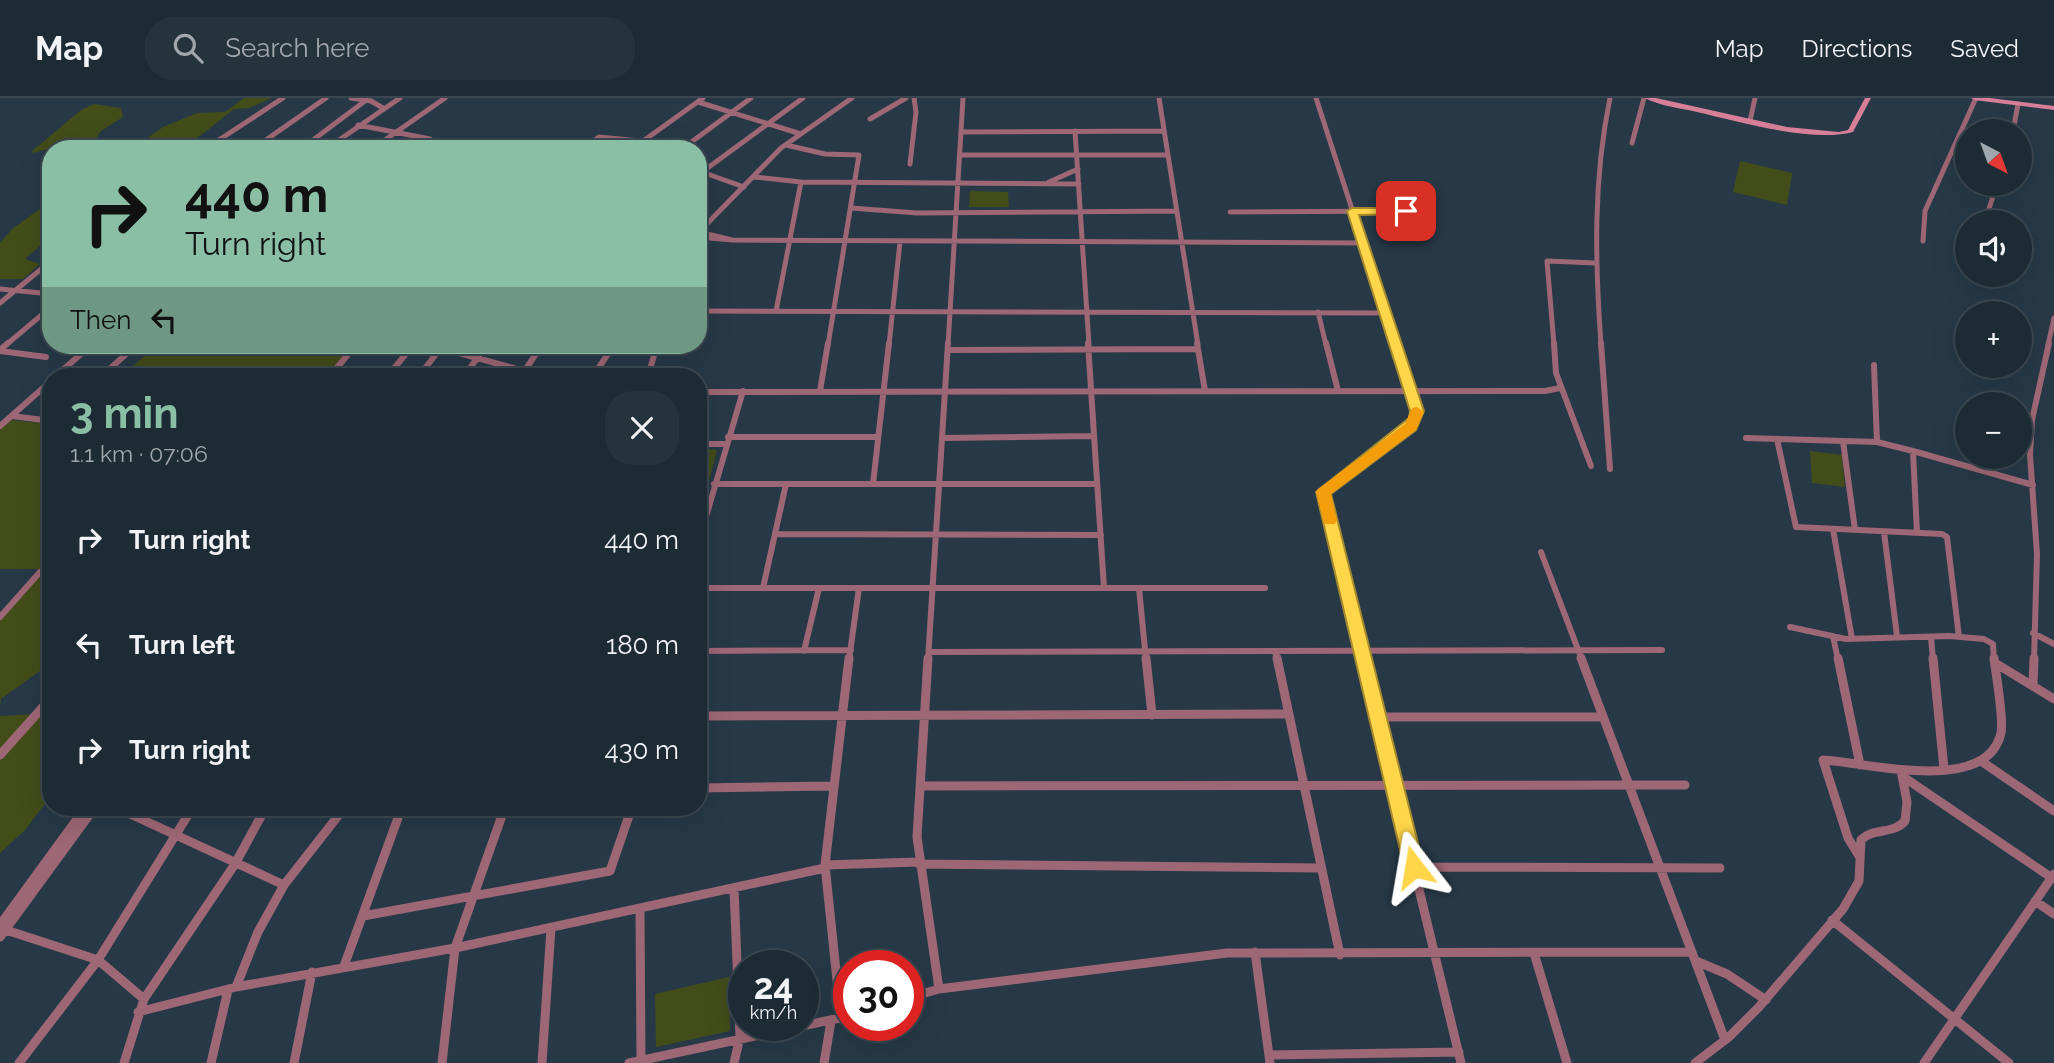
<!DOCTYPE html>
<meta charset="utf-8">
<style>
body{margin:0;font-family:Raleway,sans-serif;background:#25333d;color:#f1f3f6;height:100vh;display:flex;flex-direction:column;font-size:26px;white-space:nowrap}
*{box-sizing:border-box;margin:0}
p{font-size:23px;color:#a0a7ad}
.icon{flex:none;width:38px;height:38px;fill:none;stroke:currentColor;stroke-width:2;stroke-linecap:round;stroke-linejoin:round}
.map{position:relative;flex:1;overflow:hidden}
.drawer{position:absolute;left:42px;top:270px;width:665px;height:448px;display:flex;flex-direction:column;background:#1d2b35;border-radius:28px;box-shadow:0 7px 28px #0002,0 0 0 2px #3b4750}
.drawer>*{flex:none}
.guide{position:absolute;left:42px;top:42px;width:665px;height:214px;border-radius:28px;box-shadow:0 7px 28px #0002,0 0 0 2px #3b4750;background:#8abfa5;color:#111;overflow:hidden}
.needle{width:46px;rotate:139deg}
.tools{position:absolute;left:1955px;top:21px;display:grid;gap:14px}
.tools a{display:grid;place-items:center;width:77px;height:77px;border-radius:50%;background:#1d2b35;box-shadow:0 7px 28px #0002,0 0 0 2px #3b4750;font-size:35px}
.speed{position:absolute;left:728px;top:852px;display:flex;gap:14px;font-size:35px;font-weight:700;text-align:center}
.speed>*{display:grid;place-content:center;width:91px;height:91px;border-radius:50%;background:#1d2b35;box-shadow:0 7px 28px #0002,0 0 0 2px #3b4750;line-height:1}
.speed small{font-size:18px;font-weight:400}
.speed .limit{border:10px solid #d22;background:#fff;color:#111}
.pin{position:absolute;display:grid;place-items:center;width:60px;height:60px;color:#fff;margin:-30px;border-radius:14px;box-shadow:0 4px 10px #0006}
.me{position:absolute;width:77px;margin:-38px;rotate:346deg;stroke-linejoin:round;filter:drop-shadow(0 0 5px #0008)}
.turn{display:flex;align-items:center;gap:24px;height:147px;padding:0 28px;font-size:32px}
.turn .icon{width:91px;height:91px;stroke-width:2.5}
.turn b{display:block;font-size:49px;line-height:60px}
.then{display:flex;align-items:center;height:66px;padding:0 28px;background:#0003;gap:14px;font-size:26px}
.round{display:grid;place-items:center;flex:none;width:74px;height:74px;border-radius:28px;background:#25333d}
.head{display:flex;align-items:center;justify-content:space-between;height:119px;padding:0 28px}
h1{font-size:42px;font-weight:700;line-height:52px;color:#8abfa5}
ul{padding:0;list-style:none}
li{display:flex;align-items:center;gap:21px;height:105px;padding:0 28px}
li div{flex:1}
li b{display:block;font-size:26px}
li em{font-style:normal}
header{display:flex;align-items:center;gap:42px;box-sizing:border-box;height:98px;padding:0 35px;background:#1d2b35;border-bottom:2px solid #3b4750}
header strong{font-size:33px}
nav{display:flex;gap:38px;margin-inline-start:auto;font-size:24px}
.search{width:490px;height:63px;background:#25333d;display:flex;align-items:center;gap:18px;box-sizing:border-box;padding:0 24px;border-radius:28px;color:#a0a7ad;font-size:26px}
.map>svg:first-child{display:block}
.green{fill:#434d19}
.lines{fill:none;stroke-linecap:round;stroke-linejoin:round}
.minor-far2{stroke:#9e6775;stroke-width:5}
.minor-far1{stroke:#9e6775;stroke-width:6}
.minor{stroke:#9e6775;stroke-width:9}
.secondary{fill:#d77f98;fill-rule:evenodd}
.route{fill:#ffd54a;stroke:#a68a30;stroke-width:2}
.slow{fill:#f59e0b}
</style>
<header>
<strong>Map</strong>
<div class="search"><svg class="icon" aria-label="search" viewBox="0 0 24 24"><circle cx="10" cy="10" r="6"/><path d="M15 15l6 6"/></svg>Search here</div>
<nav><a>Map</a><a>Directions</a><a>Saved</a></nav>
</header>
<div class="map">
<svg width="2054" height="965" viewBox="0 0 2054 965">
<rect width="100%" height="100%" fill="#273947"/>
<path class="green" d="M244 0H272L249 10 234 11 200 38 174 51H138L143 43 163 29 197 15 225 14Z
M94 6 121 10 123 19 101 33 91 47 79 51 51 50 33 55 32 53 81 12Z
M1740 63 1792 75 1787 107 1733 94Z
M970 93 1008 94 1009 109H969Z
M51 103V146H42L25 161 40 166 23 181H0V145L12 131Z
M140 247H340L345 249 341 278H122L150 253 136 250Z
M10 322 51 326V565L1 601 0 610V523L44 471H0V330Z
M698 350 717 352 698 425Z
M1810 353 1842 357 1845 389 1812 385Z
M51 615V698L25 732 0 755V618Z
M729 879 730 933 656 949 655 896Z"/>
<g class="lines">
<path class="minor-far2" d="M351 0 371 3 383 10
M1159 0 1198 247
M1316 0 1396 247
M698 4 801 36
M870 21 906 0
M1750 23 1755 0
M358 27 430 41 416 51
M1075 33 1089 247
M2013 33 2018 6
M961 34 1164 33
M1632 45 1644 0
M786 47 825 56 859 57 828 247
M205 51 283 0
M253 51 326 0
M301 51 365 3
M326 51 400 0
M372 51 445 0
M584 51 599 39 640 43
M632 51 703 0
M682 51 751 0
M961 57H1168
M910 66 916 14 914 0
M699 73 744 89
M698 77 803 0
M754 79 801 84 1079 86
M1049 84 1078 71
M851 110 917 115 1177 113
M1230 114 1406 113
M1986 120 1997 86
M698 135 781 50 852 0
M698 139 732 142 699 134
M732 142 1363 145
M1923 143 1925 113 1976 0
M0 191 51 196
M0 205 51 163
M698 213 1385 215
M776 213 801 84
M1318 214 1326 247
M6 247 51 209
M889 247 900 144
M948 247 963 0
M1554 247 1547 163 1595 165
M1601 247C1595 163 1593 82 1610 0
M2048 247 2054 220"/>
<path class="minor-far1" d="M1088 245 1104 490
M1197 245 1205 293
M1326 245 1338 293
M1554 245 1556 275 1591 368
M1601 245 1610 371
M414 247 441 250 524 273
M648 249 655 254 648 278
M0 252 8 245
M949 252 1198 251
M0 253 46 259
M1874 267 1877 344 1913 353 1917 435
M524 272 543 278
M56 278 91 247
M102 278 136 247
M330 278 356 247
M388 278 413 247
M419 278 443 247
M464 278 487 247
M521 278 542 247
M593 278 614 247
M820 293 828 245
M698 294 1545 293 1560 290
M12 318 51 323
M0 328 51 283
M728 339H878
M944 340 1094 338
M1746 340 1877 344
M1777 341 1796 429 1942 436 1947 439 1959 539
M1843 343 1855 432
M698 346H726
M1913 353 2033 387
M714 386H1097
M873 386 889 245
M1833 431 1852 541
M1884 434 1897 538
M775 436 1101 437
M698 446 743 293
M1541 454 1582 562
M698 490H1265
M763 490 786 386
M1139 490 1146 562
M0 519 40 474
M1790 529 1846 541 1949 538 1984 541 1993 546 1994 562
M2033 535 2054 546
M1833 538 1838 562
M1931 539 1933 562
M698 553 851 552
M804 553 819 490
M1275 553 1277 562
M929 554 1662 552
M849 562 859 490
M928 562 948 245
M1364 562 1323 394 1411 329 1417 313 1395 245
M2034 562 2037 456 2030 357 2032 322 2049 245"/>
<path class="minor" d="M928 560 917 739 939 891
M1146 560 1152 617
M1277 560 1340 857
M1363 560 1461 965
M1581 560 1725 942
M1838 560 1860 667
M1933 560 1944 671
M1995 565 2054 601
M2033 588 2034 560
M698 618 1288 616
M1377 619H1603
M0 657 51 600
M1981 663 2054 713
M1902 678 2052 780
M920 688 1685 687
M698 690 832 688
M115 709 284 787
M1859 758 1848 740 1823 662C1866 664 1987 698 2001 635 2004 621 1996 577 1994 560
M919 766 1321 770
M825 767 918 764
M1414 769 1720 770
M734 790 740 939 734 965
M2035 803 2054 816
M640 811 641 964
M363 818 610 773 632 709
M1832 822 2009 965
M0 827 86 709
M0 830 98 862 144 901
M0 839 95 709
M1255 854 1270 965
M1534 855 1567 965
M1696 863 1727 876 1766 902
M344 868 402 709
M236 889 258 834 284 787 345 709
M908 900 939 891 1227 855 1692 854
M138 914 236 889 455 850 825 770
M841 921 825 767 849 560
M1269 957 1459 954
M19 965 98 862 193 709
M124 965 144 901 235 766 266 709
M211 965 228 892
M294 965 312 874
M442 965 455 850 505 709
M542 965 551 830
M629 965 849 918
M824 965 831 923
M1695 965 1729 939 1759 909 1843 811 1859 783 1861 742C1874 729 1893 737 1905 723L1907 704 1901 672
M1924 965 2054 776"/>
<path class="secondary" d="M1645 0H1656L1787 29 1839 34 1848 32 1865 0H1871L1853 34C1812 45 1740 24 1697 14 1680 10 1660 8 1645 0Z
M1971 0H1990L2054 8V12L1974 2Z"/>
</g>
<path class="route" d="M1406 110 1410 111V116L1359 117 1424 313 1416 332 1331 396 1424 769 1421 776 1414 778 1407 776 1404 769 1316 394 1409 320 1410 313 1347 113 1352 110Z"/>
<path class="slow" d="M1417 309 1424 314 1416 332 1331 396 1337 422 1335 426H1324L1316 394 1318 391 1405 326 1412 310Z"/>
</svg>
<div class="tools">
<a><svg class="needle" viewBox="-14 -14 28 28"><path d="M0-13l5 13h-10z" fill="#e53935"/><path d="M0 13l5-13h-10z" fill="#a0a7ad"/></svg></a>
<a><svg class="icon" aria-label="sound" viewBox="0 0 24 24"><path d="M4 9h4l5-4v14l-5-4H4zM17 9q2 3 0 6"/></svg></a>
<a>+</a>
<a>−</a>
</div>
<div class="speed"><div>24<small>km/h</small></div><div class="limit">30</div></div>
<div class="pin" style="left:1406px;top:113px;background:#d93025"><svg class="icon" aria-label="arrive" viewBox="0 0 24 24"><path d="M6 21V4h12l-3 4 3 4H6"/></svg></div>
<svg class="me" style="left:1414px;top:769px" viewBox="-20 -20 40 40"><path d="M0-17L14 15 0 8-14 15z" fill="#ffd54a" stroke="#fff" stroke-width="4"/></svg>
<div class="guide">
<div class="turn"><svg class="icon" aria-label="right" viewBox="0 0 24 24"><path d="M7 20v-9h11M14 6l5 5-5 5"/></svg><div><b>440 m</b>Turn right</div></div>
<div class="then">Then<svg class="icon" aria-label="left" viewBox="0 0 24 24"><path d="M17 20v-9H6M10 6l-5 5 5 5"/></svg></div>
</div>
<section class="drawer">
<div class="head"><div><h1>3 min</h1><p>1.1 km · 07:06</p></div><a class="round"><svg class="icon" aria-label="close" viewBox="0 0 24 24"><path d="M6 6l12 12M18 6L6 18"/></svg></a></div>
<ul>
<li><svg class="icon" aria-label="right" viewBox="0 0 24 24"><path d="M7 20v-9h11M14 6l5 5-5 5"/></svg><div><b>Turn right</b></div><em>440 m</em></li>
<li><svg class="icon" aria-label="left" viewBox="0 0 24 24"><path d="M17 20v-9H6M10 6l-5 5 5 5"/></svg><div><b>Turn left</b></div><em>180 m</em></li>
<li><svg class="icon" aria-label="right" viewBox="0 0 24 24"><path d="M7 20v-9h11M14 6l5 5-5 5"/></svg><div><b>Turn right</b></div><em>430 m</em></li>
</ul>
</section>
</div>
